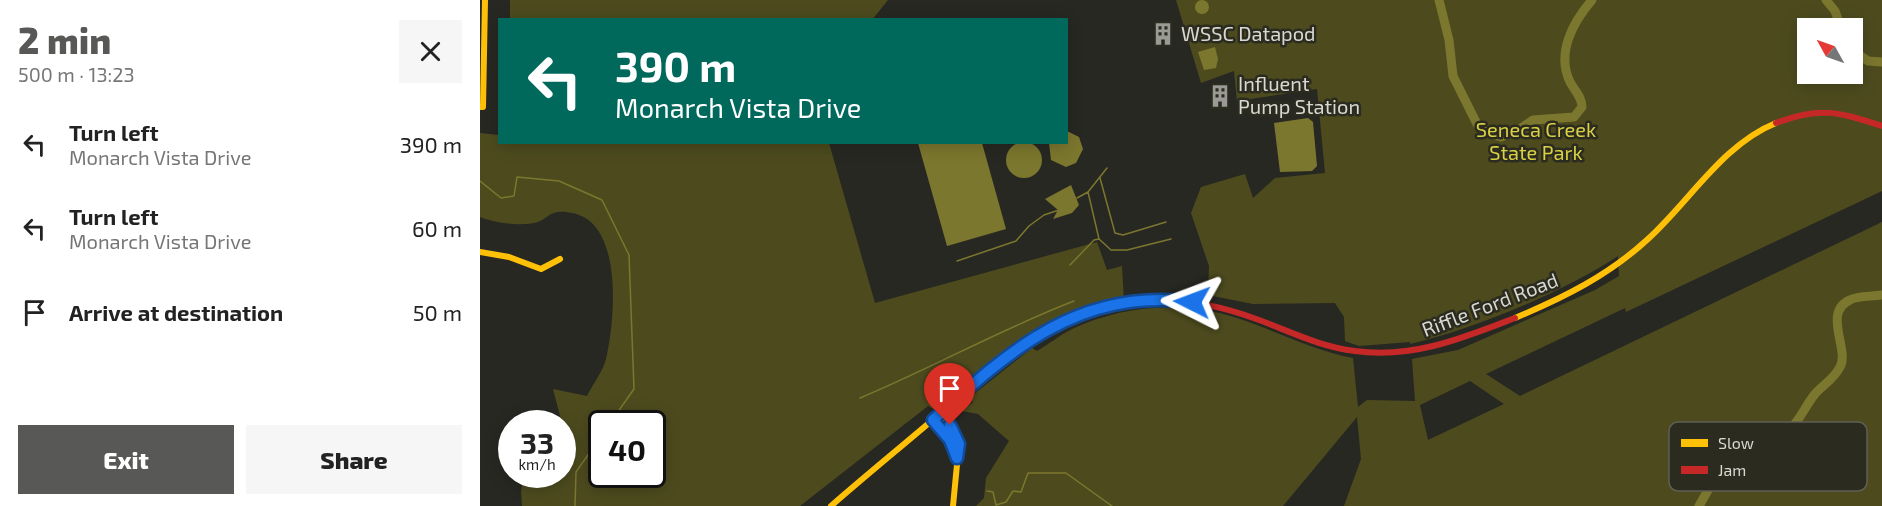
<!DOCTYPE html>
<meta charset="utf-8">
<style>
body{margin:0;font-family:"Exo 2",sans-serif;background:#f6f6f6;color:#222;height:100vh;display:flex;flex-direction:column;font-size:22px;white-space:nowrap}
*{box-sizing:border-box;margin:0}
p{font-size:20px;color:#767676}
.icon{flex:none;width:33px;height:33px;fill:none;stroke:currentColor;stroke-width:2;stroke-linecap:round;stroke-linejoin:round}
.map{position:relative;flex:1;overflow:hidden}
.details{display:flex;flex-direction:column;background:#fff;width:480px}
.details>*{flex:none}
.hud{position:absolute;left:18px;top:18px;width:570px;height:126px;border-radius:0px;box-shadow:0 3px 15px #0003;background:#00695c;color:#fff;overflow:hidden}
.needle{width:39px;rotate:310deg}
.tools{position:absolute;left:1317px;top:18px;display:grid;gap:12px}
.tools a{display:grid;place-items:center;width:66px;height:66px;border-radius:0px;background:#fff;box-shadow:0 3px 15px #0003;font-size:30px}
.speed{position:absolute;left:18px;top:410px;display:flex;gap:12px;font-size:30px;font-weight:700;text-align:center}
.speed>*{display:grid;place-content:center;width:78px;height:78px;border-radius:50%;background:#fff;box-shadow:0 3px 15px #0003;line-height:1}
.speed small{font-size:15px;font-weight:400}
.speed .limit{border:3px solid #111;border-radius:9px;background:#fff;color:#111}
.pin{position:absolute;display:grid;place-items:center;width:51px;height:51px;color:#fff;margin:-62px -26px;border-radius:50% 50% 50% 0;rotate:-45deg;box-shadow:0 0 6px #0007}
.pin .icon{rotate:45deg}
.me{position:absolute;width:66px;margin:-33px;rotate:273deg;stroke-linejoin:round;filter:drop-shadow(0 0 4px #0008)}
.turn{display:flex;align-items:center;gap:21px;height:126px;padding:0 18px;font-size:27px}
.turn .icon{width:78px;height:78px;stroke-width:2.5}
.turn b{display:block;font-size:42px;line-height:51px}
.round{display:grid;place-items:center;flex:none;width:63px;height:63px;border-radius:0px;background:#f6f6f6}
.head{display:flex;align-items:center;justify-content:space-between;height:102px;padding:0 18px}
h1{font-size:36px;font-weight:800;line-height:45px;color:#585856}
.action{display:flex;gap:12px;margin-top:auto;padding:12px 18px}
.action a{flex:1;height:69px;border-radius:0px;background:#585856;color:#fff;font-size:24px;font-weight:800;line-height:69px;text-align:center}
.action a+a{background:#f6f6f6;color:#222}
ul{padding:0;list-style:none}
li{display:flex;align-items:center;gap:18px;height:84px;padding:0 18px}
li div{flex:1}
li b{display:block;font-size:22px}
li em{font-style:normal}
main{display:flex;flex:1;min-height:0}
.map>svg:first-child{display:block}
.green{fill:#4d4b1e;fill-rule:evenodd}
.water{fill:#7c772e}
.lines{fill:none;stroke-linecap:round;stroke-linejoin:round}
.stream{stroke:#7c772e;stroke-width:1.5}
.river{stroke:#7c772e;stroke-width:9}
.street{stroke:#61615e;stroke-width:4}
.slow{stroke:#ffc107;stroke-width:6}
.jam{stroke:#c62828;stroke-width:6}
.route-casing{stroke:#114b97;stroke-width:15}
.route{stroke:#1a73e8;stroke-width:10}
.labels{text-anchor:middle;stroke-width:5;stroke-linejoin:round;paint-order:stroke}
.poi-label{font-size:20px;fill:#d9d9d2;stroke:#2b2b20;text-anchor:start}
.park-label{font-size:20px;fill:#d9d043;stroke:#2b2b20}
.street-label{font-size:20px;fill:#d9d9d2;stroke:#2b2b20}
.key{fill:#2b2b20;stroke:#5f5f55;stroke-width:1.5}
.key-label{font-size:16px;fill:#d9d9d2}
</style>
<main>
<section class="details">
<div class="head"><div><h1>2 min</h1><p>500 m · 13:23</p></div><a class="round"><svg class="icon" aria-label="close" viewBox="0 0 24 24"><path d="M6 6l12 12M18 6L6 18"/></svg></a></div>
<ul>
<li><svg class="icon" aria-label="left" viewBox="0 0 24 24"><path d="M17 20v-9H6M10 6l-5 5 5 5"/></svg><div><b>Turn left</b><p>Monarch Vista Drive</p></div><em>390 m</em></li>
<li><svg class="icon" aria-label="left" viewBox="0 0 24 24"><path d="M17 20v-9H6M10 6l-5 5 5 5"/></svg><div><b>Turn left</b><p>Monarch Vista Drive</p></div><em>60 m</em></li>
<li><svg class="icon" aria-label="arrive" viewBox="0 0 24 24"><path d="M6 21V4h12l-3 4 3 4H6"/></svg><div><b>Arrive at destination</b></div><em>50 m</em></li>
</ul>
<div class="action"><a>Exit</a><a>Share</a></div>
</section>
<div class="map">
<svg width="1402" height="506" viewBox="0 0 1402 506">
<rect width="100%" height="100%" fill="#282823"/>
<path class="green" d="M30 0H408L392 20 30 19Z
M696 0H1402V191L1146 312 1145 308 1006 374 1040 396 1402 222V506H864L881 459 877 417 803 506H496L504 498 506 478 529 441 498 414 482 411 493 402 489 398 552 348 557 351C569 344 580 335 592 329 644 305 703 301 757 318 797 331 831 350 873 358L878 407 887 400 935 401 932 359 978 350 1115 290 1139 276 1138 256C1086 291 992 330 930 344V342L879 346 865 341 864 317 855 303 773 304 728 295 729 266 711 213 721 187 765 174 773 198 795 178 845 173 837 89 757 101 754 71 721 83ZM1328 28H1372V74H1328ZM990 381 1024 404 948 440 940 405Z
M0 133 19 135 20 142 349 143 395 303 617 242 627 270 642 266 644 302 609 311 557 335 460 413 448 406 320 506H42L41 492 44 474H82L83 442 86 439 73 389 107 396C113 384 123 371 126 359 135 321 144 222 92 213 67 208 70 220 54 223 38 226 15 223 0 217ZM122 423H172V474H122Z"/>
<path class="water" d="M715 7a7 7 0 1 1 14 0a7 7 0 1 1-14 0Z
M735 47 738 59 736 68 724 70 718 52Z
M828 118 833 122 837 166 832 171 800 172 794 123Z
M587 131 599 137 603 149 596 163 586 167 571 160 569 143 586 142Z
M526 160a18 18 0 1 1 36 0a18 18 0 1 1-36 0Z
M438 143H502L526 229 467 246Z
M591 185 599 205 592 213 573 219 578 210 565 199Z"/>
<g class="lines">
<path class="stream" d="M620 178 635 233 643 235 686 222
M0 181 21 198 34 196 37 177 79 181 122 200 149 255 154 389 130 423
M608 192 619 239 631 250H647L691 239
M597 198 608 192 627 168
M477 261 536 241 549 226 564 215 579 210
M590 265 614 240 619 239
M380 398C452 368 521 329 594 301
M507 491 513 492 516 505 526 502 533 491 541 492 548 473H586L632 506
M95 506 96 472 122 435"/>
<path class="river" d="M959 0 969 40 973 76 997 124 1007 133 1021 137 1037 131 1053 120 1094 117 1102 107C1102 97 1095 91 1090 82 1076 53 1093 22 1112 0
M1346 0 1355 11 1361 28
M1372 50 1388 61 1402 62
M1219 506 1248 455C1267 446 1291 445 1308 431 1320 421 1325 406 1335 394 1343 385 1354 379 1360 367 1370 350 1342 312 1370 300 1379 295 1392 297 1402 295"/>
<path class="street" d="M452 420 470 440 476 456"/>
<path class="slow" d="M0 107H3L5 0
M0 252 29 257 61 269 80 259
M1035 318C1085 297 1129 275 1168 239 1209 202 1243 144 1296 123
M460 413 476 435 479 444 473 506
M351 506C383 478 416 451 449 423 507 372 565 315 644 303"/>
<path class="jam" d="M1296 123C1340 106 1359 112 1402 126
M644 303C690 295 736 304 779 320 811 332 841 347 875 351 933 359 983 338 1035 318"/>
</g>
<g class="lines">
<g class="route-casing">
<path id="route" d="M470 425 479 444 477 458 470 440 453 420C531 349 599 288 712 302"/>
</g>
<use href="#route" class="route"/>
</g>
<defs>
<g id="building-bare" transform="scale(1.8)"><path d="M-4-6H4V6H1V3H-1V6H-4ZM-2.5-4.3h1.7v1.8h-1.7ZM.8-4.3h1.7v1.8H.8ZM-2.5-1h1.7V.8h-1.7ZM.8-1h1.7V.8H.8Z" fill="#9b9b95" stroke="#2b2b20" stroke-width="2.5" paint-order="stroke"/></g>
</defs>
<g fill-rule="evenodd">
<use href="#building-bare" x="683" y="34"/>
<use href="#building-bare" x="740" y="96"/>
</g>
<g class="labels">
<g class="poi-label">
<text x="701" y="41">WSSC Datapod</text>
<text x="758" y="91">Influent<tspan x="758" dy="23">Pump Station</tspan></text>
</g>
<g class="park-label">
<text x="1056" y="137">Seneca Creek<tspan x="1056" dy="23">State Park</tspan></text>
</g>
<g class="street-label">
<text transform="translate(1010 305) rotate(-21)" y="7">Riffle Ford Road</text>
</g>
</g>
<rect x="1189" y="422" width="198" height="69" rx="9" class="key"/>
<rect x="1201" y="439" width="27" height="8" fill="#ffc107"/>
<rect x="1201" y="466" width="27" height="8" fill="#c62828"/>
<g class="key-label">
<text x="1238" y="449">Slow</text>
<text x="1238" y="476">Jam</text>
</g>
</svg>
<div class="tools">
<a><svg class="needle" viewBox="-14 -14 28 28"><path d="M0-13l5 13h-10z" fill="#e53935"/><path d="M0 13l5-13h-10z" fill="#767676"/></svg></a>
</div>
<div class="speed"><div>33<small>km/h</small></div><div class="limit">40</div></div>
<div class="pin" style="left:470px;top:425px;background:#d93025"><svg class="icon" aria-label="arrive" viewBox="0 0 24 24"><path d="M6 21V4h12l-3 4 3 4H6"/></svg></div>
<svg class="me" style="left:712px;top:302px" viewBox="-20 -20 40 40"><path d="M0-17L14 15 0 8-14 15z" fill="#1a73e8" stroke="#fff" stroke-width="4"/></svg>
<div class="hud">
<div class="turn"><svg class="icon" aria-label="left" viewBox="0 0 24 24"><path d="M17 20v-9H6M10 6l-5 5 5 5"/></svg><div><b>390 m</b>Monarch Vista Drive</div></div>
</div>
</div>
</main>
